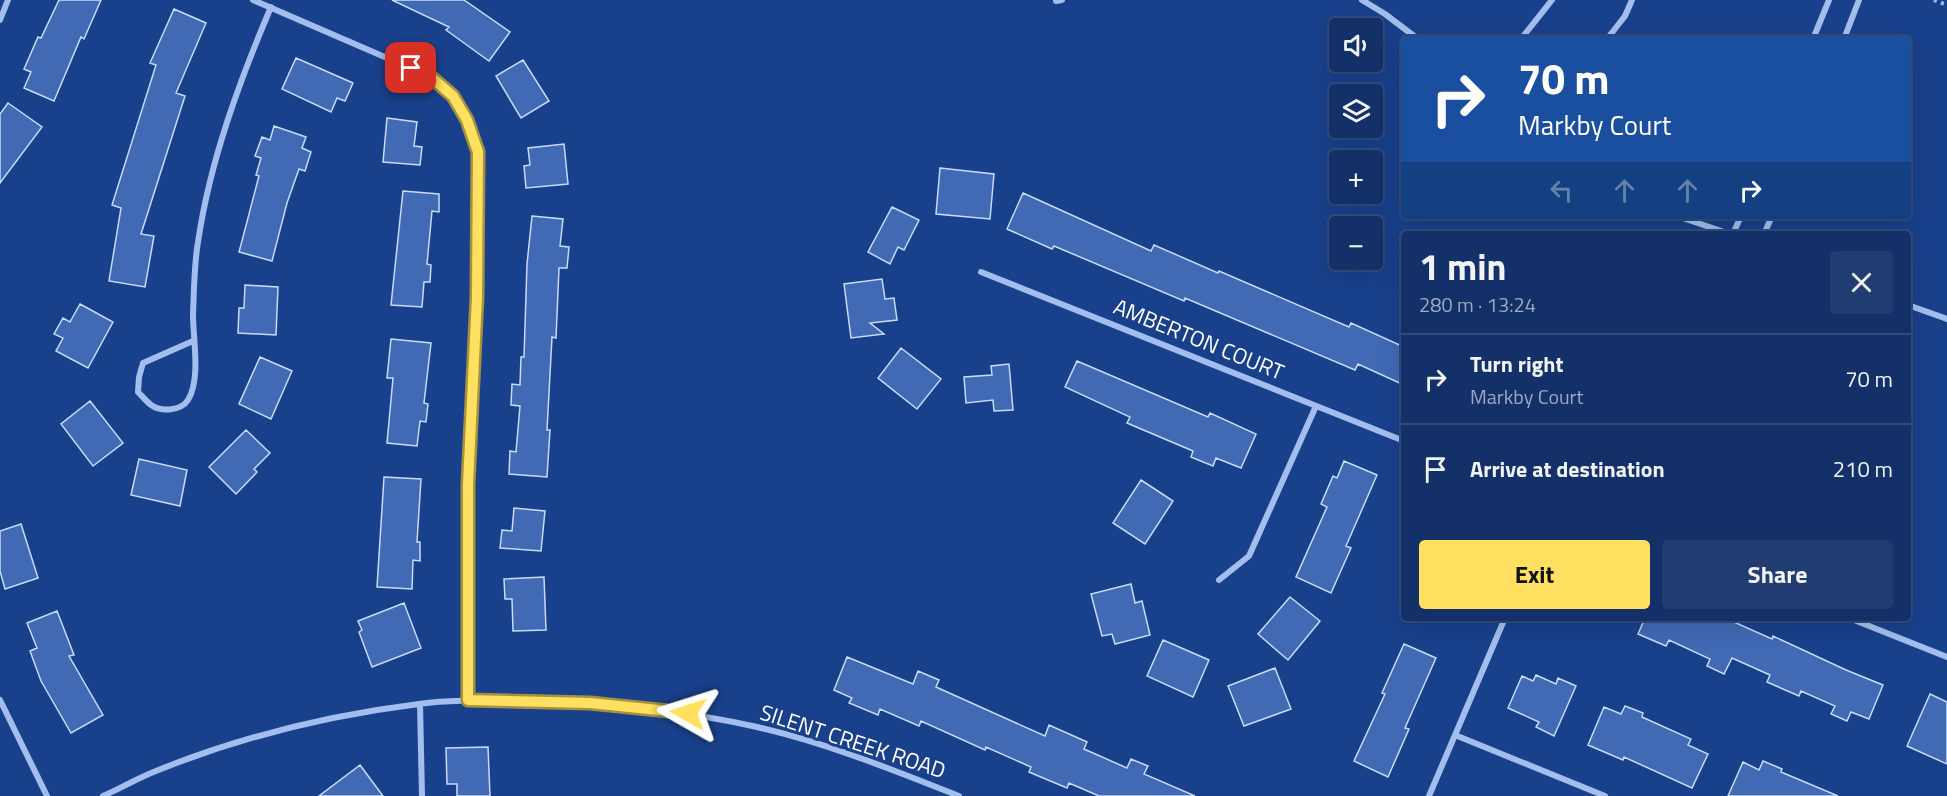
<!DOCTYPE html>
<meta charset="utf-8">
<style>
body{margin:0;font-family:"Titillium Web",sans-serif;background:#203c71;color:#f1f3f6;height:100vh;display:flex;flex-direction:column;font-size:22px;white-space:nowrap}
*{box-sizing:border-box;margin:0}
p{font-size:20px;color:#9da9c0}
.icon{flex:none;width:33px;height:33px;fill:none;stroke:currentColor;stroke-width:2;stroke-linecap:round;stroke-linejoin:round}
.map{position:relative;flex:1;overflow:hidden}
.panel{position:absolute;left:1401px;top:231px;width:510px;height:390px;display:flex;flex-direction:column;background:#133068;border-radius:6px;box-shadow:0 6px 24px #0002,0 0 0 2px #324b7c}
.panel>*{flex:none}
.banner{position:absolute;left:1401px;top:36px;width:510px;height:183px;border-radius:6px;box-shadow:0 6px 24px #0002,0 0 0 2px #324b7c;background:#1a4fa0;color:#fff;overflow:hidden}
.tools{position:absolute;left:1329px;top:18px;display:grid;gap:12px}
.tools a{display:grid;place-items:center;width:54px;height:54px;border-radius:6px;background:#133068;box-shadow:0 6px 24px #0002,0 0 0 2px #324b7c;font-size:30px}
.pin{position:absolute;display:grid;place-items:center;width:51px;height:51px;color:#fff;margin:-26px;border-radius:12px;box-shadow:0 3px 9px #0006}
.me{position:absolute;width:66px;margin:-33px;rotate:276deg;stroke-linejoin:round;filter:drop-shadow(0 0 4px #0008)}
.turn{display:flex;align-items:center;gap:21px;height:126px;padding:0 18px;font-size:27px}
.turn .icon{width:78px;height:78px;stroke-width:2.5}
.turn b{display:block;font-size:42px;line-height:51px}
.lanes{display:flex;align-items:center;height:57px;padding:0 18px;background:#0003;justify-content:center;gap:30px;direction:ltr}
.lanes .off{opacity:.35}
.round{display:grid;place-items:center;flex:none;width:63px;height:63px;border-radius:6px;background:#203c71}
.head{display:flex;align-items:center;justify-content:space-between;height:102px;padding:0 18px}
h1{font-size:36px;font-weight:700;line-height:45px}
.action{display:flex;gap:12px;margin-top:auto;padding:12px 18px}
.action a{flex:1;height:69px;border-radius:6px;background:#ffe060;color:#111;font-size:24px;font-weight:700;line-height:69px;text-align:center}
.action a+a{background:#203c71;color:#f1f3f6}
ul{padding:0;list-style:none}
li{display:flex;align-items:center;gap:18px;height:90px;padding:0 18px;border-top:2px solid #324b7c}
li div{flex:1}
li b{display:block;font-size:22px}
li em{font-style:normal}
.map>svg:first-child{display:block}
.building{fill:#4169b4;stroke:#c9dafa;stroke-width:1.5}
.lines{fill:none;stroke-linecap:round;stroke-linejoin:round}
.path{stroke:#a3beee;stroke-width:4;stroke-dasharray:3 4.5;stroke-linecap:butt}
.street{stroke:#a3beee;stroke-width:6}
.route-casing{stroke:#a6923e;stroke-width:15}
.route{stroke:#ffe060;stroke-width:10}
.labels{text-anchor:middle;stroke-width:6;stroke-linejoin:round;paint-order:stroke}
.street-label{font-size:22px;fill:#fff;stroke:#19408b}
</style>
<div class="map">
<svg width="1947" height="796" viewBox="0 0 1947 796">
<rect width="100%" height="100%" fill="#19408b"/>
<path class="building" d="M59 0H101L84 39 81 37 54 101 24 88 31 72 24 69 38 37 41 38Z
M392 0H464L510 32 489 61 446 30 449 27Z
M174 9 206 23 176 93 185 96 141 234 154 236 145 287 109 281 121 208 112 205 156 65 150 63Z
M296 58 353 83 345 101 337 98 331 112 282 89Z
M523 60 549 101 521 118 496 76Z
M8 103 42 127 0 183V114Z
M387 118 417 122 414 146 422 147 420 165 383 162Z
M274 126 306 137 302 148 311 152 305 171 299 169 287 203 272 261 239 252 259 176 256 175 261 158 255 156 262 137 270 140Z
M564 144 568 184 526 188 524 166 530 165 528 148Z
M940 168 994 174 990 219 936 214Z
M403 191 439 194V212L432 211 427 264 431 265 430 282H424L422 307 391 305Z
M1023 193 1151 251 1154 245 1218 273 1219 271 1349 327 1351 323 1404 347V385L1358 364 1355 370 1185 298 1184 301 1054 246 1052 249 1007 229Z
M892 207 919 220 904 250 898 247 890 264 868 252Z
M532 216 563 219 560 246 569 247 567 268H559L556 338 552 337 547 430H550L547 477 509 474 510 451 516 452 520 406 511 405 512 384 520 385 521 357H524L527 264Z
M882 279 885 299 894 298 897 320 870 323 884 334 851 338 844 284Z
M245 285 278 287 276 335 238 333 239 308H244Z
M80 304 113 322 88 368 56 351 63 338 54 334 63 318 70 322Z
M391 339 431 343 424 403 428 404 426 422 420 421 417 446 387 443 393 378H387Z
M901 348 941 379 917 409 878 378Z
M260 357 292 371 271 419 239 404Z
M1077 361 1208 417 1210 413 1256 434 1241 468 1216 458 1213 466 1191 457 1193 451 1127 423 1130 417 1065 387Z
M1009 364 1013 410 994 411 993 400 966 403 964 377 992 375 991 366Z
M90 401 123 443 93 466 61 424Z
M246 430 270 453 254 469 257 472 236 494 209 467Z
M139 459 187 470 180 506 131 495Z
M1344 461 1377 475 1346 546 1351 548 1331 593 1296 577 1327 507 1321 504 1333 476 1337 478Z
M384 477 421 479 417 542H420V561L413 560 412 589 377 587Z
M1141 480 1173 501 1145 544 1113 523Z
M514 508 545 511 541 551 500 548 502 530 512 531Z
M21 524 38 578 5 589 0 571V531Z
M544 577 546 630 513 631 512 599H505L504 579Z
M1131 584 1135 603 1142 601 1150 635 1115 644 1112 634 1102 636 1091 594Z
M1290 597 1320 621 1288 660 1258 634Z
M404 603 421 648 372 667 359 632 362 630 358 621Z
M57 611 74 655 69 656 103 715 71 733 41 681 30 651 37 648 27 623Z
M1645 618H1725L1772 639 1773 636 1846 670 1883 685 1869 719 1851 712 1847 721 1831 714 1835 706 1801 691 1799 696 1767 682 1770 675 1732 658 1724 674 1707 666 1710 659 1669 640 1666 646 1638 634Z
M1163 640 1209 660 1193 697 1147 676Z
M1404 644 1436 658 1405 728 1409 729 1388 777 1354 761 1385 694 1382 693Z
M847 657 913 684 918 671 939 680 936 687 1045 736 1049 725 1087 742 1084 749 1127 768 1131 759 1148 766 1144 774 1195 796H1099L1069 783 1067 788 1029 772 1031 767 986 747 985 750 921 721 919 726 880 709 878 715 849 703 852 698 834 690Z
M1275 668 1291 709 1244 726 1228 686Z
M1536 675 1556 684 1558 678 1576 686 1554 736 1536 727 1539 722 1508 708 1522 676 1533 681Z
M1930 694 1947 702V764L1907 746Z
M1625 706 1643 713 1642 717 1691 739 1688 745 1708 754 1692 788 1624 757 1623 760 1588 745 1604 707 1621 714Z
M488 747 490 796H457V784H447L446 748Z
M1763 761 1782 769 1781 772 1838 796H1728L1743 762 1759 770Z
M360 765 383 796H319Z"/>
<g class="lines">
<path class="path" d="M1934 0 1947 5"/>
<path class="street" d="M253 0 431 77 453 96 467 120 478 152 477 297 468 484V700
M1362 0 1385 14 1418 39
M1056 1 1062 0
M0 20 8 0
M1521 39 1552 0
M1607 39 1625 16 1632 0
M1813 39 1829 0
M1844 39 1859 0
M1677 216 1730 234
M1733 234 1741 216
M1764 234 1772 216
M981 272 1404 441
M1908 305 1947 319
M193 341 143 363 139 377 138 392C142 396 146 401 151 405 161 412 181 411 188 400 201 379 193 339 193 315 194 291 194 265 198 242 210 161 239 82 271 7
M1219 580 1249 556 1316 406
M1849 618 1947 657
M0 700 47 796
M420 704 422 796
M1455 735 1605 796
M103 796C121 788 138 778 156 771 240 737 330 715 419 704 456 699 492 701 528 701 605 703 682 710 757 727 827 743 893 770 959 796
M1429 796 1505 618"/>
</g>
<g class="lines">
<g class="route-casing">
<path id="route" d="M411 68 431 77 453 96 467 120 478 152 477 297 468 484V700L590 703 688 713"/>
</g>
<use href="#route" class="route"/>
</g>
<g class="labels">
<g class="street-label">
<text transform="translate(1199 339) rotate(22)" y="8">AMBERTON COURT</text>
<text transform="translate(853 741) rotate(18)" y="8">SILENT CREEK ROAD</text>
</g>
</g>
</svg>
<div class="tools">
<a><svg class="icon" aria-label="sound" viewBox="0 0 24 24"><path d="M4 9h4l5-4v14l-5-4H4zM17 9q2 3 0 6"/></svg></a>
<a><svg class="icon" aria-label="layers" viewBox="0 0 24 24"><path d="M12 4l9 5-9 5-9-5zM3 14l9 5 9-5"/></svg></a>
<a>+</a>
<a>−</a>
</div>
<div class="pin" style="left:411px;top:68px;background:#d93025"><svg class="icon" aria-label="arrive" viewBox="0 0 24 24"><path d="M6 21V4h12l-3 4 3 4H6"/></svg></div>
<svg class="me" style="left:688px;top:713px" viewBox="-20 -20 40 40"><path d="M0-17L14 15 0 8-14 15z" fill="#ffe060" stroke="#fff" stroke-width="4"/></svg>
<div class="banner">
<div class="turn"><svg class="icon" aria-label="right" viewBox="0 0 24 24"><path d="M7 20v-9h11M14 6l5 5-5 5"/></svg><div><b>70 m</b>Markby Court</div></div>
<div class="lanes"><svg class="icon off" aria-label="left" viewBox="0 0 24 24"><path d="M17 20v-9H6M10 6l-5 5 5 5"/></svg><svg class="icon off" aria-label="ahead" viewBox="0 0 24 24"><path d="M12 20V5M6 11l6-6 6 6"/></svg><svg class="icon off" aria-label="ahead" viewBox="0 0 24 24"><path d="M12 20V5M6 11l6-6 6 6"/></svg><svg class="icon" aria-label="right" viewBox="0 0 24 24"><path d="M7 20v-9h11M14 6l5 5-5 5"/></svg></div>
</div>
<section class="panel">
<div class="head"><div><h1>1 min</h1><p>280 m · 13:24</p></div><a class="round"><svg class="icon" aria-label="close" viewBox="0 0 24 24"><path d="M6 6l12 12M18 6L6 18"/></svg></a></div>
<ul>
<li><svg class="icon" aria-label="right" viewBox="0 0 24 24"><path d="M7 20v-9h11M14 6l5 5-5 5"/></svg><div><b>Turn right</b><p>Markby Court</p></div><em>70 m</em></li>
<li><svg class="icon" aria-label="arrive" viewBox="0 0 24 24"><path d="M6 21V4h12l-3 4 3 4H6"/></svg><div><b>Arrive at destination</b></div><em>210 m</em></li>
</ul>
<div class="action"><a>Exit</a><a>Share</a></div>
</section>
</div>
